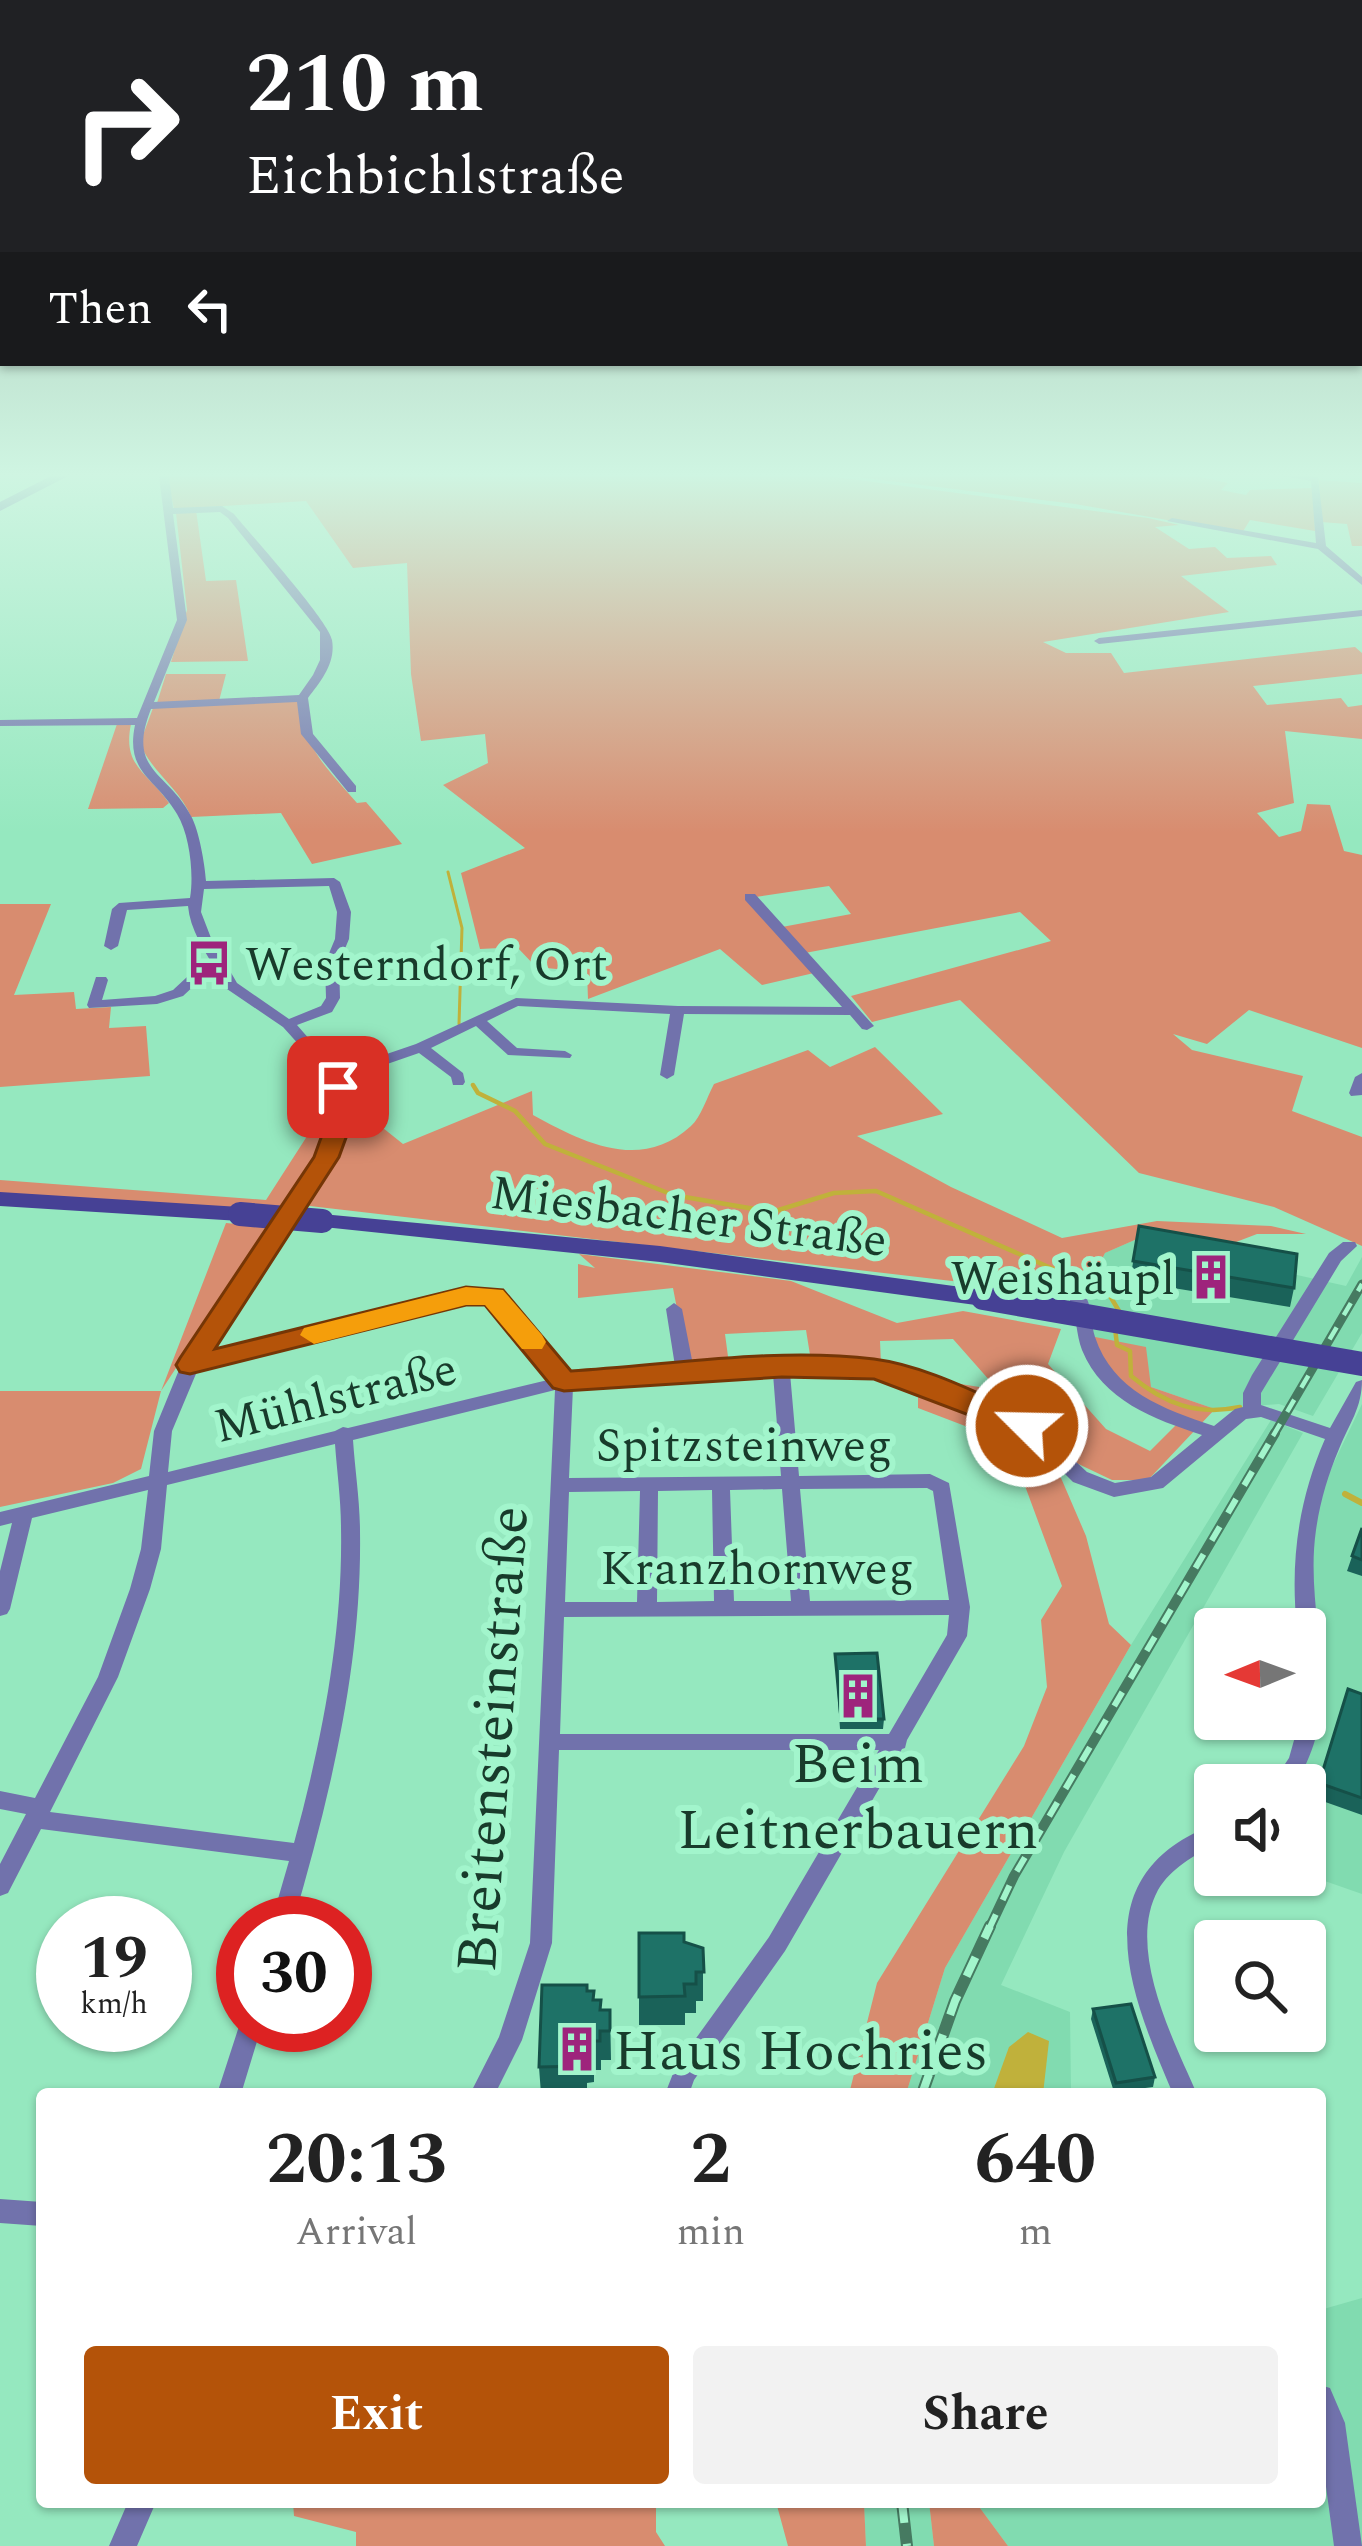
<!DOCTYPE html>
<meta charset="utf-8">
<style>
body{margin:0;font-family:Spectral,serif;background:#f2f2f2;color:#222;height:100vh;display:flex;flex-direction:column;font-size:45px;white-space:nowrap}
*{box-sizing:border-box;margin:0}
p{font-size:39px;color:#767676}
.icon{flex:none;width:66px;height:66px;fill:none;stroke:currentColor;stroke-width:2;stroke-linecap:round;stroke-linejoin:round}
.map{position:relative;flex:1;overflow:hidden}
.panel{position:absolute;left:36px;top:2088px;width:1290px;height:420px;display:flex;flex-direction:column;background:#fff;border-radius:12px;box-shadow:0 3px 9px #0004}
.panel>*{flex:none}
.guide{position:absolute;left:0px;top:0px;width:1362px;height:366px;box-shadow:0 3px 9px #0004;background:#202124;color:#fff;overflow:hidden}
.needle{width:78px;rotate:269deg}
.controls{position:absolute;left:1194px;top:1608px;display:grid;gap:24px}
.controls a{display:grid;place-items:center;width:132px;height:132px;border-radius:12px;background:#fff;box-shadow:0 3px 9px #0004;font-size:60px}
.speed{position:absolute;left:36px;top:1896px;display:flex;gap:24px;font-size:60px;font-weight:700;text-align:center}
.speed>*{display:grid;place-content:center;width:156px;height:156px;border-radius:50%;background:#fff;box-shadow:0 3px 9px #0004;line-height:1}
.speed small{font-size:30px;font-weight:400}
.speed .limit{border:18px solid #d22;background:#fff;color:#111}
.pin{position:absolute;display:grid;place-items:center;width:102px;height:102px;color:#fff;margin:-51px;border-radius:24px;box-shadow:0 6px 18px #0006}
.me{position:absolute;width:132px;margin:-66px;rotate:293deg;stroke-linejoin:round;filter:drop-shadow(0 0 9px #0008)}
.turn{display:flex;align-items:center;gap:42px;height:252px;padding:0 48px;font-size:54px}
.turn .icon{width:156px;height:156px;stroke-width:2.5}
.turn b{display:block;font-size:84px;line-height:102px}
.then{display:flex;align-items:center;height:114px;padding:0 48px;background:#0003;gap:24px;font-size:45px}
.eta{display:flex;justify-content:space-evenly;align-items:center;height:204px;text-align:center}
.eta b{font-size:72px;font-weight:700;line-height:84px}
.primary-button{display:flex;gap:24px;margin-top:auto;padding:24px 48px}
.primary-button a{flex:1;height:138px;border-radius:12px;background:#b45309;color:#fff;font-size:48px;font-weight:700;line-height:138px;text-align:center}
.primary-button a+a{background:#f2f2f2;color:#222}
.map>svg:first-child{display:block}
.built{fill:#81dbb0}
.green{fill:#d88c6f}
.water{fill:#c0b13b}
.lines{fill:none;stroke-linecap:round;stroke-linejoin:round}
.stream-far2{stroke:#c0b13b;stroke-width:3}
.stream-far1{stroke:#c0b13b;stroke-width:4.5}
.stream{stroke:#c0b13b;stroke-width:6}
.minor{fill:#7172ac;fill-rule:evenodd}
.secondary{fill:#464195;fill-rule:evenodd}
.rail-far2-casing{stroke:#467a61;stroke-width:9}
.rail-far1-casing{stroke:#467a61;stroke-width:10}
.rail-casing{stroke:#467a61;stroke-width:12}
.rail-far2{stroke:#a2f5cc;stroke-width:4.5;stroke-dasharray:14;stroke-linecap:butt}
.rail-far1{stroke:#a2f5cc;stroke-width:6;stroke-dasharray:16;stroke-linecap:butt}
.rail{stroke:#a2f5cc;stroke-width:8;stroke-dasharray:21;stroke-linecap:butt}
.secondary-bridge{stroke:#464195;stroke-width:24}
.wall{fill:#1a6259}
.building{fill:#1e7267;stroke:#155048;stroke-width:3}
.route{fill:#b45309;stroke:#753606;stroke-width:3}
.slow{fill:#f59e0b}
.labels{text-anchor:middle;stroke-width:12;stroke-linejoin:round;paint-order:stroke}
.poi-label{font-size:48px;fill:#183b2b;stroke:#a2f5cc;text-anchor:start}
.street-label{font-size:48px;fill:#183b2b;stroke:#a2f5cc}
.near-street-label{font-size:57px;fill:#183b2b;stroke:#a2f5cc}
.near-poi-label{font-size:57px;fill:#183b2b;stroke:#a2f5cc}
</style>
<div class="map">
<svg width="1362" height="2546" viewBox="0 0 1362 2546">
<rect width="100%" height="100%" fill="#95e8bf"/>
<path class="built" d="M1137 1239 1346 1286 1362 1257V1333L1313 1416 1279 1404 1215 1409 1151 1387 1090 1336 1064 1294 1097 1269 1105 1253Z
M1362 1404V1894L1322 1880 1305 1856V1785H1284L1311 1723 1305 1629 1314 1504Z
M1271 1420 1303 1433 1064 1852 1001 1985 1070 2012 1071 2094H906L945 1968 1131 1645Z
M1362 2298V2546H1008L980 2508 982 2502H1320V2310Z
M864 2502H929L934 2546H866Z"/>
<path class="green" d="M167 476H828L1148 518 1179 525 1155 527 1189 549 1215 547 1227 558 1271 556 1277 565 1181 576 1229 612 1043 642 1066 653H1111L1124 673 1355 647 1362 653V674L1253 686 1267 705 1341 698 1348 707 1362 705V739L1285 731 1294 803 1257 813 1279 837 1301 831 1307 804 1330 805 1344 851 1362 855V1048L1249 1010 1207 1044 1173 1034 1192 1050 1303 1076 1292 1111 1362 1137V1246L1274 1207 1139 1173 960 1000 872 1022 851 996 1051 941 1020 912 805 953 782 927 851 914 829 886 749 898 814 973 762 985 720 949 588 999 587 972 536 967 517 947 480 949 461 873 525 848 443 785 488 763 485 734 421 741 411 674 407 563 353 568 306 501 174 509Z
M850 476H1196L1228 483 1221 490 1246 495 1250 490 1313 488 1315 531 1250 520 1242 533 1075 504Z
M1319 480 1362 483V546H1352L1347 524 1321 522Z
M196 510 206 581 236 580 248 661 171 662 187 610 176 513Z
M166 674H226L219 701 157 703Z
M299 701C305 750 326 767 357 803L366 802 402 844 312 864 281 813 191 817C180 788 151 772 140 743L153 708Z
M117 724H131C122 767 148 772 169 803L163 808 88 809Z
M51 904 14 995 74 992 76 1009 111 1007 109 1028 146 1026 150 1076 0 1087V904Z
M875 1047 943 1114 857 1136 951 1187 1062 1238 1157 1221 1271 1226 1306 1234H1257L1223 1247 1137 1239 1105 1253 1097 1269 1064 1294 284 1203 274 1210 0 1193V1180L266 1200 320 1116 330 1114 328 1130 298 1185 315 1187C337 1161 347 1137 352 1104L363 1105 373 1120 403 1144 532 1091 533 1115C584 1143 641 1172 691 1126 701 1117 707 1097 714 1084L808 1050 830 1067Z
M226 1223 268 1227 161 1391 141 1469 113 1483 0 1507V1391H161Z
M579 1254 791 1281 897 1323 963 1311 1061 1329 1048 1364 1106 1429 1150 1451 1176 1425 1103 1367 1090 1336 1146 1347 1151 1387 1215 1409 1148 1480H1112L1049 1450 1086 1536 1109 1624 1131 1645 945 1968 906 2094H849L877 1983 1024 1746 1047 1687 1041 1620 1062 1586 1018 1467 973 1429 918 1408V1397L883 1383 917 1377 998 1390 953 1339 880 1341 881 1364 811 1361 806 1330 725 1334 729 1364 688 1366 673 1288 578 1298V1264L595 1268Z
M293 2502H656V2532L665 2546H356V2532L294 2516Z
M776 2502H864L866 2546H788Z
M929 2502H982L980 2508 1008 2546H934Z"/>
<path class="water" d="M1028 2032 1049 2041 1043 2094H992L1009 2047Z"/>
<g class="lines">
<path class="stream-far2" d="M448 872 462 928 459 1024"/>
<path class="stream-far1" d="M473 1085 478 1093 515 1111 545 1144 673 1195 772 1212 834 1193 876 1191 1085 1283 1099 1281
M1107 1291 1119 1311
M1115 1328 1117 1345 1130 1351 1131 1376C1165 1404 1197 1416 1240 1407"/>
<path class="stream" d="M1345 1494 1362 1503"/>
<path class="minor" d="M159 476H169L173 508 222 506 234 514C251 535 329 621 332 640 336 663 321 681 308 698L313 734 356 786V792H348L301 734 297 702 151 709C126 772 168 771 191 816 199 830 205 865 206 881L334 878 340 882 351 912 349 939 339 963 340 998 332 1012 297 1025 337 1071 416 1044 516 998 678 1006 842 1007 745 900V894H755L874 1026 867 1030 862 1029 850 1015 684 1014 674 1075 667 1079 660 1075 670 1014 518 1006 487 1021 517 1048 565 1051 572 1055 570 1058 508 1055 476 1026 431 1048 463 1073 465 1082 463 1085H453L451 1077 419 1053 341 1080 348 1097 347 1124 334 1157 244 1290 206 1355 466 1291 499 1292 568 1376 675 1366 666 1309 674 1303 682 1309 693 1365 820 1360 901 1369 1033 1422 1087 1472 1115 1483 1151 1477 1202 1435C1154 1419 1103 1401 1082 1350 1076 1334 1077 1318 1071 1303 1069 1295 1059 1288 1054 1281L1056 1277H1068C1074 1283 1084 1291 1087 1299 1092 1310 1091 1325 1095 1337 1113 1391 1163 1409 1214 1426L1235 1409 1243 1407V1393L1252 1375 1329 1253 1343 1242H1355L1357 1246 1341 1261 1261 1393V1405L1330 1428 1356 1382 1362 1380C1362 1408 1349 1424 1339 1449 1328 1475 1320 1502 1316 1530 1303 1620 1349 1703 1294 1785H1271L1289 1758 1300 1719H1305V1629H1297C1290 1562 1298 1501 1325 1439L1261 1417 1246 1419 1163 1488 1114 1497 1073 1482 1021 1430 898 1381 820 1372 790 1373 799 1476 930 1474 949 1483 970 1607 967 1636 907 1740 905 1748 902 1749 785 1951 694 2080 689 2094H665L676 2066 769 1937 879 1750H559L552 1943 522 2040 495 2094H470L499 2037 530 1943 555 1390 353 1440C355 1470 360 1501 360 1532 362 1666 330 1796 293 1923H271L289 1861 41 1829 8 1893 0 1896V1864L26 1814 0 1809V1791L35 1798 98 1677 130 1589 141 1549 148 1490 32 1518 10 1609 7 1614 0 1616V1571L12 1523 0 1526V1512L149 1476 154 1431 181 1365 230 1285 318 1157 331 1124 334 1097 320 1068 283 1027 227 989 220 977 197 983 183 996 157 1004 89 1008 87 1005 96 977H106L108 980 102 1000 155 996 173 990 187 977 216 970C204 950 190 929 188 906L127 910 118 946 111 950 104 946 112 909 119 903 190 898C194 875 190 835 177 814 156 778 125 773 135 725L0 726V720L137 718 177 620ZM220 512 228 518 320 632V660L313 675 299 695 154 702 187 620 173 514ZM329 886 337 912 335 939 325 963 326 998 321 1006 289 1019 237 983 211 938 201 912 204 889ZM466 1301H488L552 1379 348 1428 343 1427 335 1431 168 1472 172 1431 198 1369ZM773 1374 781 1476 569 1478 573 1387 685 1377ZM335 1444C337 1472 341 1500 341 1528 343 1634 322 1741 294 1843L50 1812 118 1677 150 1589 161 1549 167 1485ZM927 1488 933 1491 949 1600 810 1601 800 1489ZM782 1489 791 1601H734L730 1490ZM712 1490 714 1601 657 1602 658 1491ZM640 1491 637 1602H565L569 1492ZM949 1615 947 1635 889 1734H560L564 1617Z
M1283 476 1318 477 1326 546 1362 577V585L1318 549 1167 521 1172 518 1316 543 1311 481Z
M1362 610V616L1099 644 1094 641 1099 638Z
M1362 1073V1095L1351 1096 1349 1093 1355 1077Z
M1215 1824V1844C1194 1856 1171 1868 1158 1890 1126 1949 1173 2039 1197 2094H1173C1131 1995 1079 1876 1215 1824Z
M242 2017 243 2025H262L241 2094H217Z
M0 2199 42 2202V2226L0 2223Z
M1320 2385 1330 2388 1345 2423 1362 2546H1334L1320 2442Z
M128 2502H156L137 2546H109Z"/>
<path class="secondary" d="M51 476H68L0 511V502Z
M0 1192 240 1207 252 1214 240 1221 0 1206Z
M322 1214 660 1246 983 1290 995 1298 983 1306 660 1262 314 1226 310 1221Z"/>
<g class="rail-far2-casing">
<path id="rail-far2" d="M1273 1436 1362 1284"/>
</g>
<g class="rail-far1-casing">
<path id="rail-far1" d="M989 1929 1014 1876 1275 1433"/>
</g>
<g class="rail-casing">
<path id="rail" d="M922 2094 955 2001 990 1926
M902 2502 907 2546"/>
</g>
<use href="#rail-far2" class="rail-far2"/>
<use href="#rail-far1" class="rail-far1"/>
<use href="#rail" class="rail"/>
<path class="secondary-bridge" d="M240 1214 322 1221
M983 1298 1362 1364"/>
</g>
<path class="wall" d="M1139 1226 1294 1288 1290 1307 1130 1281Z
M1362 1528V1576L1347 1571Z
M835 1654 884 1719 883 1729H840Z
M1348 1689 1362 1694V1815L1314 1798Z
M684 1942 703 1948V2001H696V2013H685V2025H639V1997Z
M588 1991 601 2010H610L611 2060H601V2070H594V2082L587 2083V2094H541L539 2067Z
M1093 2009 1155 2077 1153 2087 1114 2092 1091 2019Z"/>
<path class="building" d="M1139 1226 1297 1254 1294 1288 1133 1261Z
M1362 1528V1560L1352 1556Z
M877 1653 884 1719H841L835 1654Z
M1348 1689 1362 1694V1798L1319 1783Z
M639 1933H684V1942L703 1948 704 1972H696V1984H684L685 1996 639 1997Z
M542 1985H587V1991H594L593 2000H601L600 2010H610V2031H600V2041H592V2054H585V2066L539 2067Z
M1131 2004 1155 2077 1116 2083 1093 2009Z"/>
<linearGradient id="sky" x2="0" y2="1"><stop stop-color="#98b3a3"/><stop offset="0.57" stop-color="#cff5e2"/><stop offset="1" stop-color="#cff5e2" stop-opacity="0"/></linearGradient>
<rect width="1362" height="833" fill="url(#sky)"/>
<path class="route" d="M338 1080 350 1087 351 1124 339 1157 215 1349 466 1287 503 1290 571 1371C670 1365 775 1347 874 1359 929 1366 986 1398 1037 1419L1042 1426 1027 1437 874 1379 782 1377 564 1391 553 1388 485 1305H466L190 1374 180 1372 176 1365 180 1358 314 1157 326 1124V1087Z"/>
<path class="slow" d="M466 1287 503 1290 542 1335 546 1342 542 1349H522L485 1305H466L314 1344 300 1335 304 1328Z"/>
<defs>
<g id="bus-bare" transform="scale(3.6)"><path d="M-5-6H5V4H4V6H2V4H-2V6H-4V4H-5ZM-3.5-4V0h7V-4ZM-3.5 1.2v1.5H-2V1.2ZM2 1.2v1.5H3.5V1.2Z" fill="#9e247c" stroke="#a2f5cc" stroke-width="2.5" paint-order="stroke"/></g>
<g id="building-bare" transform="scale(3.6)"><path d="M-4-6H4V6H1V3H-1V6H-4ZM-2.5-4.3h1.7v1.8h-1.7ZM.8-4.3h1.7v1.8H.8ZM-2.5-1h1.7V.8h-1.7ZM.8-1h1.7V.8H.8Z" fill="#9e247c" stroke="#a2f5cc" stroke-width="2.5" paint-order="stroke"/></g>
</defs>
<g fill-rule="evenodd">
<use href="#bus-bare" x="209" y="963"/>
<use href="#building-bare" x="1211" y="1277"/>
<use href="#building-bare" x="858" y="1696"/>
<use href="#building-bare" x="577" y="2049"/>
</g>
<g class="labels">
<g class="poi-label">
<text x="245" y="980">Westerndorf, Ort</text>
<text x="1175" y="1294" text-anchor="end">Weishäupl</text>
</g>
<g class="street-label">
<text transform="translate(689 1215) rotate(7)" y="17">Miesbacher Straße</text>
<text transform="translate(335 1396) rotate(-14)" y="17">Mühlstraße</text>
<text x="744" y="1461">Spitzsteinweg</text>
<text x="757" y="1584">Kranzhornweg</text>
</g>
<g class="near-street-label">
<text transform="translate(491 1739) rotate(-86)" y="20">Breitensteinstraße</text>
</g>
<g class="near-poi-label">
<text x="858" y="1782">Beim<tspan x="858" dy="66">Leitnerbauern</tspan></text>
<text x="613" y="2069" text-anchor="start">Haus Hochries</text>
</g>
</g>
</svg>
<div class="controls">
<a><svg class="needle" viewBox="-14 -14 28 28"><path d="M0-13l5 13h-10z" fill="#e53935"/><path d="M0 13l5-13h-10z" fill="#767676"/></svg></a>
<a><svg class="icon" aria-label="sound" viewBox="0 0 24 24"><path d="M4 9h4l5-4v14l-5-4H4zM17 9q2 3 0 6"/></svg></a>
<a><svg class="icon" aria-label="search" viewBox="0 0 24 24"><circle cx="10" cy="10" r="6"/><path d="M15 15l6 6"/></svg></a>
</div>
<div class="speed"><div>19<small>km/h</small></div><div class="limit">30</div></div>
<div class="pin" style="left:338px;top:1087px;background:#d93025"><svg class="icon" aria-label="arrive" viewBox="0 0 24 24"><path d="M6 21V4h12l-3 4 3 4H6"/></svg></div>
<svg class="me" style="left:1027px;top:1426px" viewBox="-20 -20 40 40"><circle r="17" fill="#b45309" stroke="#fff" stroke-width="3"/><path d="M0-11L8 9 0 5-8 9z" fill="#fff"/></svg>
<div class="guide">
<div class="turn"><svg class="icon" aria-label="right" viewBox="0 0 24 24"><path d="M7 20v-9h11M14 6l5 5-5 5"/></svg><div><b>210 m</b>Eichbichlstraße</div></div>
<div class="then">Then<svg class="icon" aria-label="left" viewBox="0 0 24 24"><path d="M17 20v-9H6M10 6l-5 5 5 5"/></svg></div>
</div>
<section class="panel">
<div class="eta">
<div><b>20:13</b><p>Arrival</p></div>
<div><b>2</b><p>min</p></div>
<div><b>640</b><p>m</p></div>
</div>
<div class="primary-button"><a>Exit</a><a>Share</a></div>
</section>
</div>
